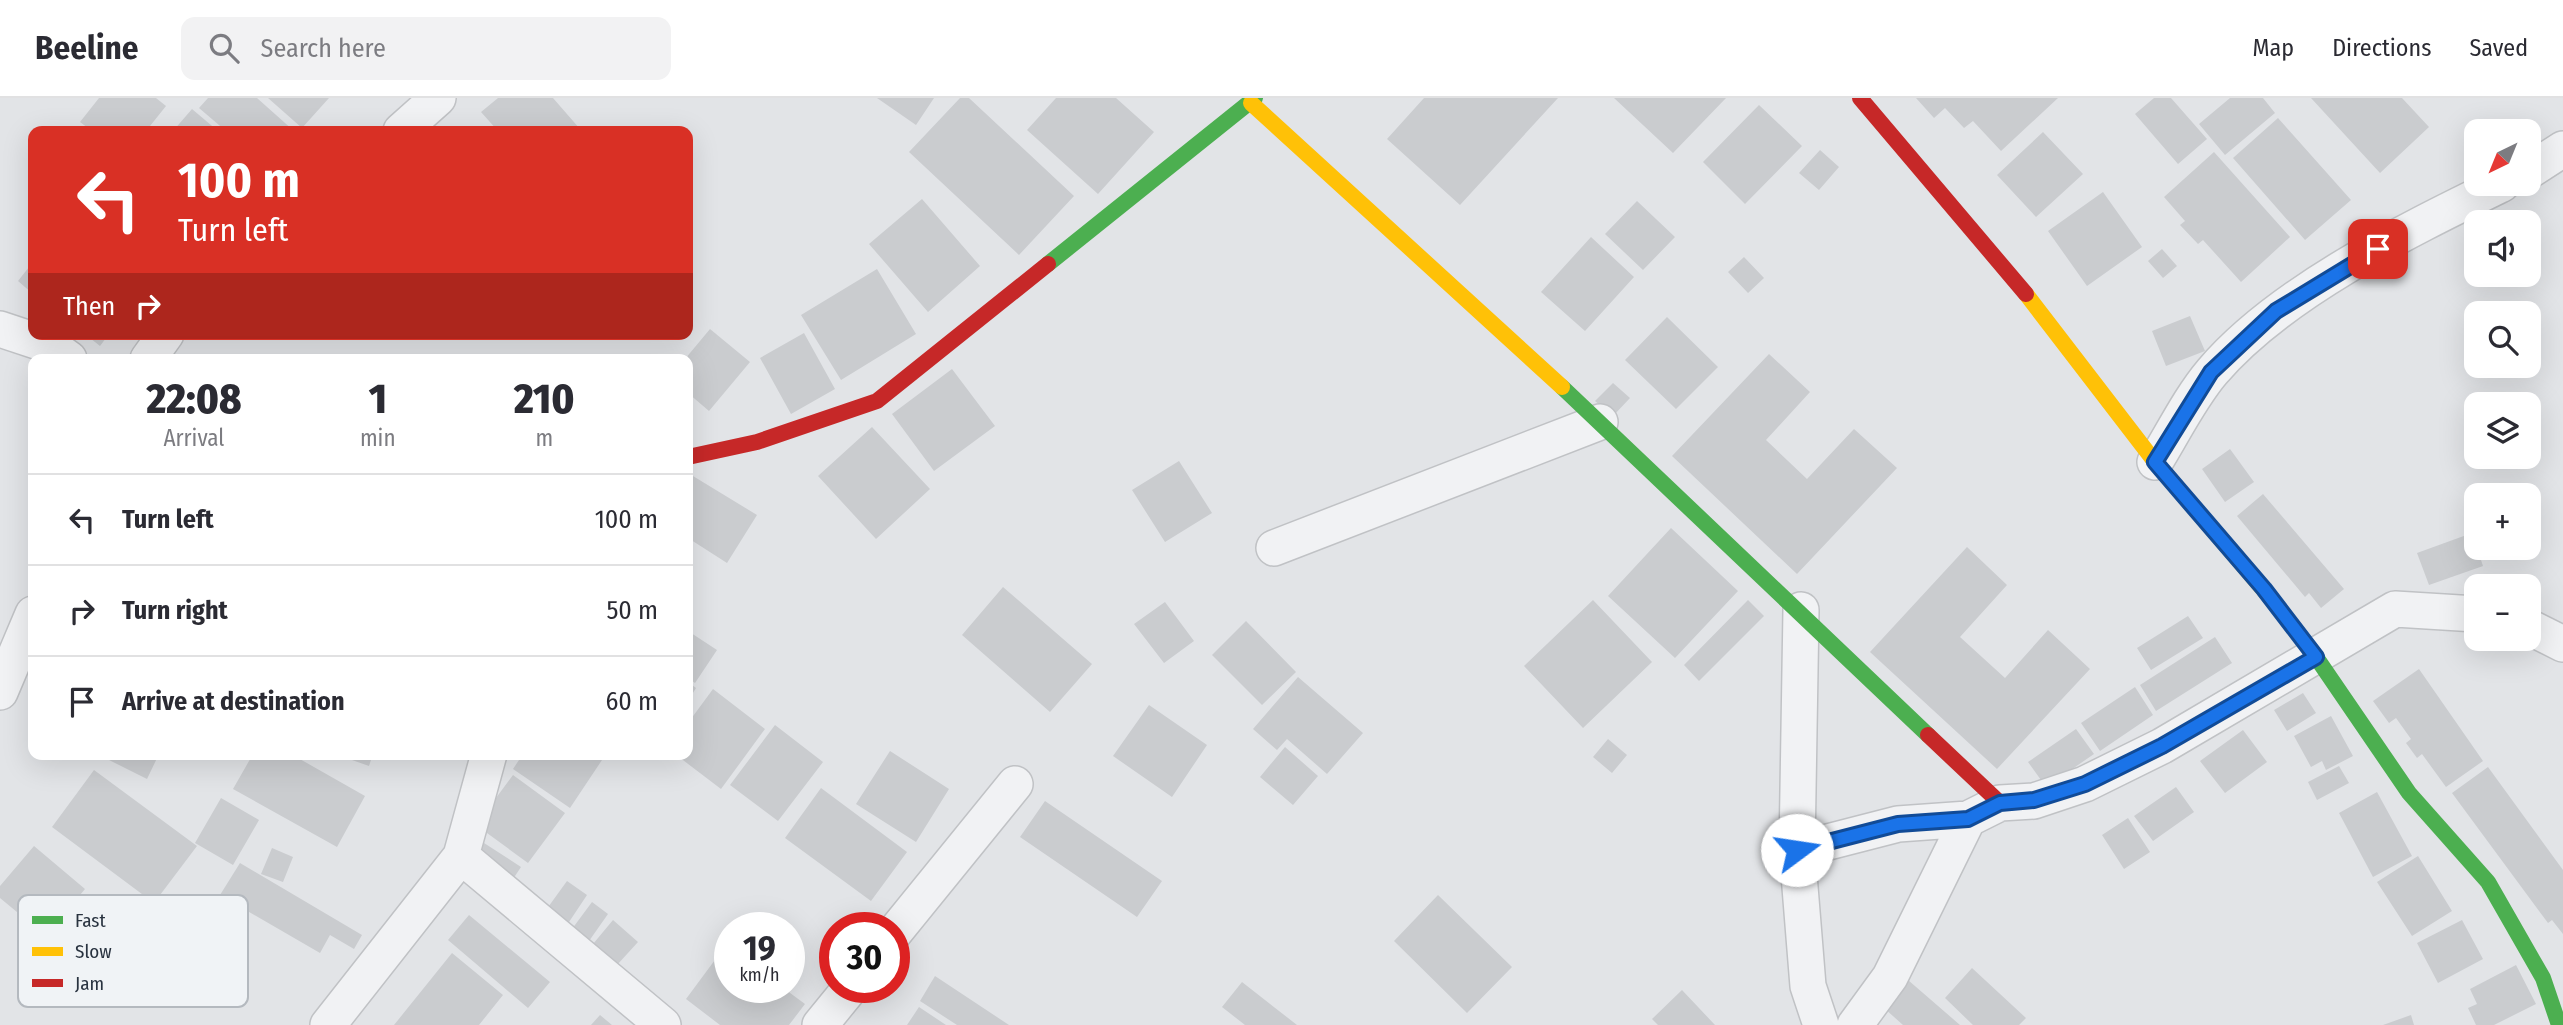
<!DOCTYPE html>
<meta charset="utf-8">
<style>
body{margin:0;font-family:"Fira Sans Condensed",sans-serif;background:#f2f2f3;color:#2b2b33;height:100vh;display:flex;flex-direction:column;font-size:26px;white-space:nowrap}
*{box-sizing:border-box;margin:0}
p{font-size:23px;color:#7c7c81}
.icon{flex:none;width:38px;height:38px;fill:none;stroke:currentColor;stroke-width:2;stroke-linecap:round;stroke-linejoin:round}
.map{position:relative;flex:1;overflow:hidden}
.panel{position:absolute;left:28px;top:256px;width:665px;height:406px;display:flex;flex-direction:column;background:#fff;border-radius:14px;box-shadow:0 7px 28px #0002}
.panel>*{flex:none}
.hud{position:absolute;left:28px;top:28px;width:665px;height:214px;border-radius:14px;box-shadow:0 7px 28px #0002;background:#d93025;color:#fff;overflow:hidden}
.needle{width:46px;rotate:223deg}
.tools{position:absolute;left:2464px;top:21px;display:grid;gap:14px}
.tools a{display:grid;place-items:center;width:77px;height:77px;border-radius:14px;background:#fff;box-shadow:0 7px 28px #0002;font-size:35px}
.speed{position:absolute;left:714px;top:814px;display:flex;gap:14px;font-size:35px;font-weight:700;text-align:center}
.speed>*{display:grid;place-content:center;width:91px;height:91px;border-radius:50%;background:#fff;box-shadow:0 7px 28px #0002;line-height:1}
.speed small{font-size:18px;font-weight:400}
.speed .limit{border:10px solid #d22;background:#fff;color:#111}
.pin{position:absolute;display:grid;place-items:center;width:60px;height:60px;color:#fff;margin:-30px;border-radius:14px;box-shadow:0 4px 10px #0006}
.me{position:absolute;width:77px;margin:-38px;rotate:76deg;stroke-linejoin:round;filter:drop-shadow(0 0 5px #0008)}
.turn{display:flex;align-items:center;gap:24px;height:147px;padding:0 35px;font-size:32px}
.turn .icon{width:91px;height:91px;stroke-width:2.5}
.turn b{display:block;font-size:49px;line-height:60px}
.then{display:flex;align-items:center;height:66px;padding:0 35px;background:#0003;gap:14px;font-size:26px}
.eta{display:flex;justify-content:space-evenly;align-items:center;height:119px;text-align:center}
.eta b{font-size:42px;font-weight:800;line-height:49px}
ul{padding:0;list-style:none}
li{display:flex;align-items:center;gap:21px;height:91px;padding:0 35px;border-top:2px solid #e1e1e2}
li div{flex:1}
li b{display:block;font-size:26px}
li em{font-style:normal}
header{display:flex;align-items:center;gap:42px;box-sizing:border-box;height:98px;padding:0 35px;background:#fff;border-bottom:2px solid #e1e1e2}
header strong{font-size:33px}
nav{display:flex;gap:38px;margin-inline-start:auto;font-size:24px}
.search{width:490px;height:63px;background:#f2f2f3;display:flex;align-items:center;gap:18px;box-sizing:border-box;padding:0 24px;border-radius:14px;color:#7c7c81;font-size:26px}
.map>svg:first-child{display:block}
.building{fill:#cacccf}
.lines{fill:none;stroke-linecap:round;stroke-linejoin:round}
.street-casing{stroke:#c0c2c5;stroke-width:38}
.street{stroke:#f1f2f4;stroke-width:35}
.fast{stroke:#4caf50;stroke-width:16}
.slow{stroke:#ffc107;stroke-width:16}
.jam{stroke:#c62828;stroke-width:16}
.route-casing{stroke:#114b97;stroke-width:18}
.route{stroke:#1a73e8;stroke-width:12}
.key{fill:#f0f3f6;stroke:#b4b9bf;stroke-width:2}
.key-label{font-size:19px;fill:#293340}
</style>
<header>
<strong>Beeline</strong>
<div class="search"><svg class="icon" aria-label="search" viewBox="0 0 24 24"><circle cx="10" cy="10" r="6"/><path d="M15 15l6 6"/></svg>Search here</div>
<nav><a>Map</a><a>Directions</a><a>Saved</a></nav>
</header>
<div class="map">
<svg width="2563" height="927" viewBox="0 0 2563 927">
<rect width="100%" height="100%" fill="#e2e4e7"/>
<path class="building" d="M99 0H156L166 8 146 33H92L80 24Z
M208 0H257L294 33H226L199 10Z
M268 0H329L302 30Z
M498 0H553L580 31 577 33H498L481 14Z
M877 0H934L916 27Z
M960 0H969L1074 98 1019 157 909 54Z
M1056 0H1116L1154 34 1098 96 1027 32Z
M1424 0H1558L1460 107 1387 41Z
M1614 0H1726L1673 55Z
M1916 0H2058L2001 53 1973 23 1964 30 1945 10 1934 20Z
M2154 0H2171L2207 41 2178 66 2135 16Z
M2230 0H2263L2275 15 2225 57 2199 26Z
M2311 0H2402L2429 29 2380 75Z
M1759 7 1802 48 1745 106 1703 64Z
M192 11 218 33H173Z
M2278 20 2351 102 2305 142 2233 60Z
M2043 34 2083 76 2036 119 1997 77Z
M1820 52 1839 69 1819 92 1799 75Z
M2214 54 2290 139 2241 184 2203 142 2198 146 2180 127 2185 123 2164 99Z
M2103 94 2142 149 2087 188 2048 133Z
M922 101 980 168 928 214 869 146Z
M1637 103 1675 139 1643 172 1605 136Z
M1591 139 1634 179 1585 233 1541 194Z
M2162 151 2177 168 2163 180 2148 163Z
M1744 159 1764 180 1748 195 1728 174Z
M33 164V196L18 183Z
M877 171 916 236 841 282 801 217Z
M2190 218 2205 253 2166 268 2152 233Z
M1667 219 1718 269 1676 311 1625 262Z
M710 231 750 264 709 313 688 295 685 261Z
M804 235 835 291 791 316 760 260Z
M85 236H109L100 248Z
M1769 256 1810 294 1766 342 1807 381 1854 331 1897 370 1797 476 1672 358Z
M952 271 995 328 934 373 892 316Z
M1613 285 1630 300 1613 318 1595 303Z
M872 329 930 391 876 441 818 378Z
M2230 351 2254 384 2225 404 2202 371Z
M1179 363 1212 415 1165 444 1132 392Z
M688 375 757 417 727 465 688 440Z
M2263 396 2344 491 2321 510 2309 495 2305 499 2237 418Z
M1671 430 1738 493 1675 560 1608 498Z
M2472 435 2483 468 2429 487 2417 455Z
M1967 449 2007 487 1960 539 2005 580 2048 532 2090 571 1997 671 1870 554Z
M1003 489 1092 566 1050 614 962 537Z
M1593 502 1652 564 1583 630 1524 568Z
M1748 502 1764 518 1699 583 1684 567Z
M1165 504 1194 543 1164 565 1134 526Z
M2188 518 2203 540 2151 572 2137 550Z
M1246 523 1296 574 1262 607 1212 557Z
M688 533 717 552 695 585 688 580Z
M2215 539 2232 565 2156 613 2140 587Z
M2419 571 2483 663 2446 689 2422 656 2417 660 2406 645 2411 641 2396 620 2389 625 2373 603Z
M1298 579 1363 635 1327 676 1287 641 1277 652 1253 631Z
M688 584 696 590 688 603Z
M2135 589 2153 617 2100 653 2081 625Z
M713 591 765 631 721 691 675 656H688V625Z
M2303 595 2316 615 2287 633 2274 612Z
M1149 607 1207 647 1172 699 1113 658Z
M2331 618 2353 658 2326 672 2322 663 2311 669 2294 638Z
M775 627 823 664 778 723 730 687Z
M2076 631 2094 656 2046 689 2028 664Z
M2243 632 2267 664 2225 695 2200 663Z
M1608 641 1627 657 1612 675 1593 659Z
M1285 649 1318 678 1293 707 1260 679Z
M890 653 949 691 916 744 856 706Z
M97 656H159L147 681Z
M253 656H291L365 698 337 749 233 691Z
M335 656H373L369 668Z
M523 656H606L570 710 513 671Z
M2339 668 2349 685 2317 702 2308 684Z
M2488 669 2563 772V836L2552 822 2548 825 2452 695Z
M94 672 197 748 154 805 52 729Z
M513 677 565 715 528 765 476 727Z
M2176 689 2194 714 2153 743 2134 718Z
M821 690 907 754 871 803 785 740Z
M2377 694 2412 758 2373 779 2339 715Z
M221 700 259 722 233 767 195 745Z
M1045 703 1162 783 1137 819 1020 739Z
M2128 720 2150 754 2124 771 2102 737Z
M484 745 521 769 509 787 473 763Z
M34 748 85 791 46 838 0 800V788Z
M272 750 293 759 283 784 261 776Z
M2418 758 2452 813 2412 838 2377 784Z
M240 765 362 837 354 851 330 837 320 855 220 797Z
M567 783 587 797 567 827 546 812Z
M1438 797 1512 869 1467 915 1394 843Z
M592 804 608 816 589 843 572 831Z
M469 817 550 884 528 910 448 842Z
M613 822 638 844 617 867 593 846Z
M2462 822 2483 861 2438 885 2417 845Z
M726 847 730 850V889H782L805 906 789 927H720L686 901Z
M452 855 503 897 479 927H394Z
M2516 867 2536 906 2494 927H2476L2468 910 2477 906 2470 891Z
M1972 870 2026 920 2019 927H1973L1945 900Z
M935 878 1009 927H957L920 903Z
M1908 882 1960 927H1903L1884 910Z
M1242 884 1297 927H1245L1222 909Z
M1682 892 1715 927H1658L1652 921Z
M919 909 946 927H907Z
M600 917 612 927H591Z
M2411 917 2414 927H2383Z"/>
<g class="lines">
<g class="street-casing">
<path id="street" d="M401 33 438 0
M2529 73 2563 51
M0 231 51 248 69 261
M148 261 166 236
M2155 364C2173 335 2190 300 2212 274 2280 194 2408 132 2502 86
M1274 450 1600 324
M1801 512 1797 752 1808 888 1821 927
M2529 529 2563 546
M0 594 33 516
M489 656 461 758 663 927
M1797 752 1898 726 1968 721
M894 835 1015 686
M328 927 461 758
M820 927 851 889
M1855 927 1890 879 1968 721 2000 705 2034 703 2085 686 2162 648 2395 511 2476 516"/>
</g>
<use href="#street" class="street"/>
<path class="fast" d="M1048 166 1255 0
M1562 289 1928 637
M2274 504 2316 559 2409 695 2488 784 2543 880 2559 927"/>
<path class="slow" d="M1251 5 1562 289
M2026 196 2155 364 2274 504"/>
<path class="jam" d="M1860 0 2026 196
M688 359 757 344 877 303 1048 166
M1928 637 2000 705"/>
</g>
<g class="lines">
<g class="route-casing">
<path id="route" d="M1797 752 1898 726 1968 721 2000 705 2034 702 2085 686 2162 648 2316 559 2264 491 2155 364 2211 274 2276 213 2378 151"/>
</g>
<use href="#route" class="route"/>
</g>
<rect x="18" y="797" width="230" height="112" rx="10" class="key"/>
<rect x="32" y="818" width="31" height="8" fill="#4caf50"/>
<rect x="32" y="849" width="31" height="9" fill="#ffc107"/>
<rect x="32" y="881" width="31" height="8" fill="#c62828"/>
<g class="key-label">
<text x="75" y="829">Fast</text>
<text x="75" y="860">Slow</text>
<text x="75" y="892">Jam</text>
</g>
</svg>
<div class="tools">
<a><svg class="needle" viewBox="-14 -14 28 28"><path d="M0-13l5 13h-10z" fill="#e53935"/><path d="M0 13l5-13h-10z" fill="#7c7c81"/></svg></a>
<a><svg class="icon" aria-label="sound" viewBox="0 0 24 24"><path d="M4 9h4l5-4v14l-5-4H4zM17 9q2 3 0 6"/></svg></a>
<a><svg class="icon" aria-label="search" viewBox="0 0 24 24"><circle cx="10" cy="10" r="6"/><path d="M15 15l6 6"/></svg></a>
<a><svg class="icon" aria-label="layers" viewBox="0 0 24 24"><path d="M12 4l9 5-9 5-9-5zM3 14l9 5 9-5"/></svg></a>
<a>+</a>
<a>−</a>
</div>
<div class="speed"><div>19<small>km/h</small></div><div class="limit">30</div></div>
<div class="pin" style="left:2378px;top:151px;background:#d93025"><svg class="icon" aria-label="arrive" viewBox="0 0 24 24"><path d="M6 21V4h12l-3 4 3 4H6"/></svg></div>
<svg class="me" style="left:1797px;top:752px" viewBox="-20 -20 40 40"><circle r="19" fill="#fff"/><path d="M0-13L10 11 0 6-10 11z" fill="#1a73e8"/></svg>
<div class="hud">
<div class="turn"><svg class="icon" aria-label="left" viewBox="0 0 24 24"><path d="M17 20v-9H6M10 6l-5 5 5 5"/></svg><div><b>100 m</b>Turn left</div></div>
<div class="then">Then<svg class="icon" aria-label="right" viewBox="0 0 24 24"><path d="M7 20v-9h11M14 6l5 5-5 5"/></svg></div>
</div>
<section class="panel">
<div class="eta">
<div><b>22:08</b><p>Arrival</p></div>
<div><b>1</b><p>min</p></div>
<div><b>210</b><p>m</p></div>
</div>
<ul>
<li><svg class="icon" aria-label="left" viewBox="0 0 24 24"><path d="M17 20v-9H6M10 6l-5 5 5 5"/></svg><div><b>Turn left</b></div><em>100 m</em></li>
<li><svg class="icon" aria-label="right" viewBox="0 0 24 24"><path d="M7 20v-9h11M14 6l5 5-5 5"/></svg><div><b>Turn right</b></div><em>50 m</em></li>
<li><svg class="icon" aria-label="arrive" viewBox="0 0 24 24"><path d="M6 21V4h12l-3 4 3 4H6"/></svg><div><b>Arrive at destination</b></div><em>60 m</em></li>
</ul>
</section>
</div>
